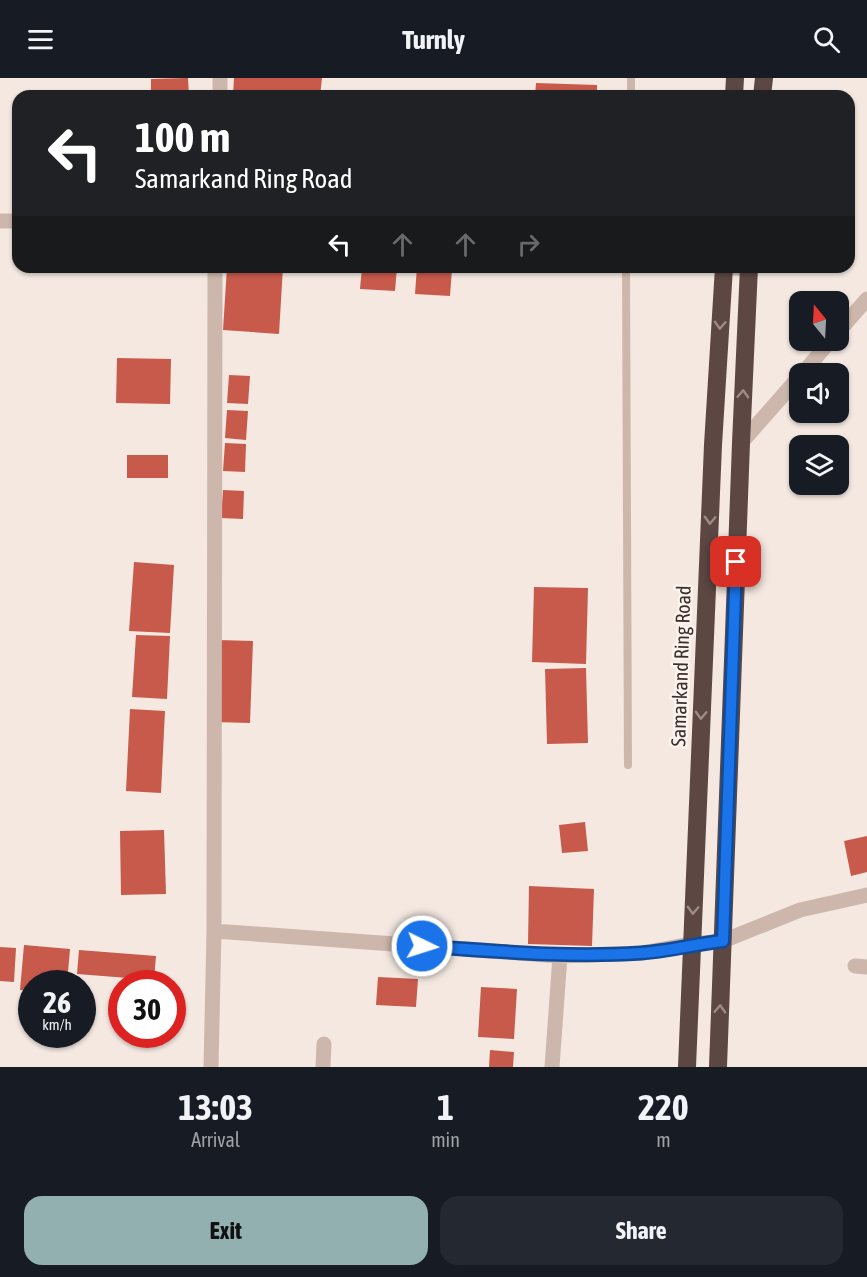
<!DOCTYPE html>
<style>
body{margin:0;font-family:"Asap Condensed",sans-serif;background:#242831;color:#f1f3f6;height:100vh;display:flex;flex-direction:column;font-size:22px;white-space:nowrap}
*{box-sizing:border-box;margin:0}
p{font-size:20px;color:#9ea1a6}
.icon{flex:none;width:33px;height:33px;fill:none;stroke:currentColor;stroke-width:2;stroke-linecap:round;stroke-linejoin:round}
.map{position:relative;height:989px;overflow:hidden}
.panel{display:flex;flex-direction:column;background:#171b24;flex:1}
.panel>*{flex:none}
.guide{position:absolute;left:12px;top:12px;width:843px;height:183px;border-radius:18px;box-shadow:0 2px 4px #0004;background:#202124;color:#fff;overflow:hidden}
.needle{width:39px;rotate:342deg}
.tools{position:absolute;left:789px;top:213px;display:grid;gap:12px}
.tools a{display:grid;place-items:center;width:60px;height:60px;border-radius:12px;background:#171b24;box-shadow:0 2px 4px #0004;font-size:30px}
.speed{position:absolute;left:18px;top:892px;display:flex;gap:12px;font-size:30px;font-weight:700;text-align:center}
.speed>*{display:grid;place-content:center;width:78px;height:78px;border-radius:50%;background:#171b24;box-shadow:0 2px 4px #0004;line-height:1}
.speed small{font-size:15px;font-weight:400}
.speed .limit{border:9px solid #d22;background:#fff;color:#111}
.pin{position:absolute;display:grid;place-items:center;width:51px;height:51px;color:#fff;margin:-26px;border-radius:12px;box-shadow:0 3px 9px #0006}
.me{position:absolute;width:66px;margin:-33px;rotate:94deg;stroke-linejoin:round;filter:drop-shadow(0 0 4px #0008)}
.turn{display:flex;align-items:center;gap:21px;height:126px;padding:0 24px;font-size:27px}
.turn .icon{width:78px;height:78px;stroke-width:2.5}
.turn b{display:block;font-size:42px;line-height:51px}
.lanes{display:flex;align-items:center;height:57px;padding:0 24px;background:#0003;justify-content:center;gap:30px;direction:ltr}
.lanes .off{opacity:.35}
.eta{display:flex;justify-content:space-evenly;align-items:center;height:102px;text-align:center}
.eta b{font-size:36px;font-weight:700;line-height:42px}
.primary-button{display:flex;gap:12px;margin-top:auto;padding:12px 24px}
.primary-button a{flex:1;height:69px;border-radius:18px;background:#92b0b0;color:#111;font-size:24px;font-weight:700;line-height:69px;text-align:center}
.primary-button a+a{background:#242831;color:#f1f3f6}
header{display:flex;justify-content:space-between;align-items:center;height:78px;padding:0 24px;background:#171b24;font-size:27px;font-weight:700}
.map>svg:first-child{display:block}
.building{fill:#c75a4b}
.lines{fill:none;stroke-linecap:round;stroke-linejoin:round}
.lane{stroke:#cdb7ac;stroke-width:8}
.street{stroke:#cdb7ac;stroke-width:15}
.highway{stroke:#5c4742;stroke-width:18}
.oneway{stroke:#9c8c87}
.route-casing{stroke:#114b97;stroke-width:15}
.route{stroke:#1a73e8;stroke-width:10}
.labels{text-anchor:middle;stroke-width:5;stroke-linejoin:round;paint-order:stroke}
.street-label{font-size:20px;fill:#3b2e2b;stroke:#fbf3ee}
</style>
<header><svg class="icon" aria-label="menu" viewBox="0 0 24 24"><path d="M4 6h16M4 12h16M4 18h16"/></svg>Turnly<svg class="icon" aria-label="search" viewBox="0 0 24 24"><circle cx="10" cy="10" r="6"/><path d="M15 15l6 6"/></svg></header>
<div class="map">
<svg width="867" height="989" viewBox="0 0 867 989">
<rect width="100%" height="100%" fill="#f4e8e1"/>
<path class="building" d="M185 0H188L189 18H151V1Z
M234 0H322L320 18H233Z
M536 5 597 7V18H535Z
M227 189H283L279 256 223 252Z
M362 189H397L395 213 360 211Z
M417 189 452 191 450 218 415 216Z
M117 280 171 281 170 326 116 325Z
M229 297 250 298 248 326 227 325Z
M227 332 248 333 246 362 225 360Z
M225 365 246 366 245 394 223 393Z
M127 377H168V400H127Z
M223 412 244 413 243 441 221 440Z
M134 484 174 487 170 555 129 553Z
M534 509 588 510 586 586 532 584Z
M136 557 170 558 167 621 132 619Z
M218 562 253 563 250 645 215 644Z
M586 590 588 665 547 666 545 591Z
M130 631 165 633 161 715 126 713Z
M585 744 588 773 562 775 559 747Z
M164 752 166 816 121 817 120 753Z
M867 758V794L851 798 844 763Z
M529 808 594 811 592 868 528 866Z
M24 867 70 871 67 906H32V913L20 912Z
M0 869 16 870 14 904 0 903Z
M79 872 156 878 154 902 77 896Z
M378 899 418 901 416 929 376 927Z
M481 909 517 911 514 961 478 959Z
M490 972 514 974 513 989H489Z"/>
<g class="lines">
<path class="lane" d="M631 18V0
M626 189 628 687"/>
<path class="street" d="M220 18V0
M0 143H18
M725 189 749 191
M838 254 867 221
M802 296 831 262
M741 365 800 298
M214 853 560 878 643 875 692 866 723 863 800 832 867 817
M855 888 867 889
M211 989 214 853 215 189
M323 989 324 966
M552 989 560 878"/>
<path class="highway" d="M734 18 735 0
M762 18 764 0
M687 989 713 367 724 189
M718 989 741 365 749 189"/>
</g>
<defs><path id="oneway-chevron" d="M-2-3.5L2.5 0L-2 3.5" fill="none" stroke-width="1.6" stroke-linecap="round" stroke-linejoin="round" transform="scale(1.5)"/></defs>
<g class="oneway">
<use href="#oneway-chevron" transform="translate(720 247) rotate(93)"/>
<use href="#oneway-chevron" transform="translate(743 316) rotate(-87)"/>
<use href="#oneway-chevron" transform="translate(710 442) rotate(92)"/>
<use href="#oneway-chevron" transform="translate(701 637) rotate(92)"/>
<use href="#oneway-chevron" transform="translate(693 832) rotate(92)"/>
<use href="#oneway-chevron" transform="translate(720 931) rotate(-88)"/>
</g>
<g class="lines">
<g class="route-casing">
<path id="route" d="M422 868C495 873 568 880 641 875 669 873 696 866 723 863L736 484"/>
</g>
<use href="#route" class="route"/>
</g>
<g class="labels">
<g class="street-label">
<text transform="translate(681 588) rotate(-88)" y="7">Samarkand Ring Road</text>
</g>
</g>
</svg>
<div class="tools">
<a><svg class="needle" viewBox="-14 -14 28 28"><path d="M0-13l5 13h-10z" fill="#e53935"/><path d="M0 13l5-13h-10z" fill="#9ea1a6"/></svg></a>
<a><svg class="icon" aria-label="sound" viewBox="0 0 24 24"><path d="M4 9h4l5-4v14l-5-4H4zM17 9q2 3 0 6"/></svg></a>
<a><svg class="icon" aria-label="layers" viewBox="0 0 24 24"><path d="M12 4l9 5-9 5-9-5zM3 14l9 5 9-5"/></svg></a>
</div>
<div class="speed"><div>26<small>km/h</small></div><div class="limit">30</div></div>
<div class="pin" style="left:736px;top:484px;background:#d93025"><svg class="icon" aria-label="arrive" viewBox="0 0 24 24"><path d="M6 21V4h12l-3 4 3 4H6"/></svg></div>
<svg class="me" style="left:422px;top:868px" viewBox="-20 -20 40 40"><circle r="17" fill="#1a73e8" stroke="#fff" stroke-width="3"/><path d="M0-11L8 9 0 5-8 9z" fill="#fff"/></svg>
<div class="guide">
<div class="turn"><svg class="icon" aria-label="left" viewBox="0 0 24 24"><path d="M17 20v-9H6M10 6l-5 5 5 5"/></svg><div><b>100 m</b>Samarkand Ring Road</div></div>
<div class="lanes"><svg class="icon" aria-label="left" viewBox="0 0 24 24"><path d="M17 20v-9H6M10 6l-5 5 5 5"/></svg><svg class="icon off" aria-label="ahead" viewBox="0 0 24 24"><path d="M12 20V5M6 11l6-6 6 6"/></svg><svg class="icon off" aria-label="ahead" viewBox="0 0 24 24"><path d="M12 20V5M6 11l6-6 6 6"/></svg><svg class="icon off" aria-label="right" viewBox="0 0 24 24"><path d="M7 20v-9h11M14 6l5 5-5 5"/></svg></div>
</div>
</div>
<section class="panel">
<div class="eta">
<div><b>13:03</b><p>Arrival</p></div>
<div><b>1</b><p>min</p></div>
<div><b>220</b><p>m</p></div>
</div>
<div class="primary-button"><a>Exit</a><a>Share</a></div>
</section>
